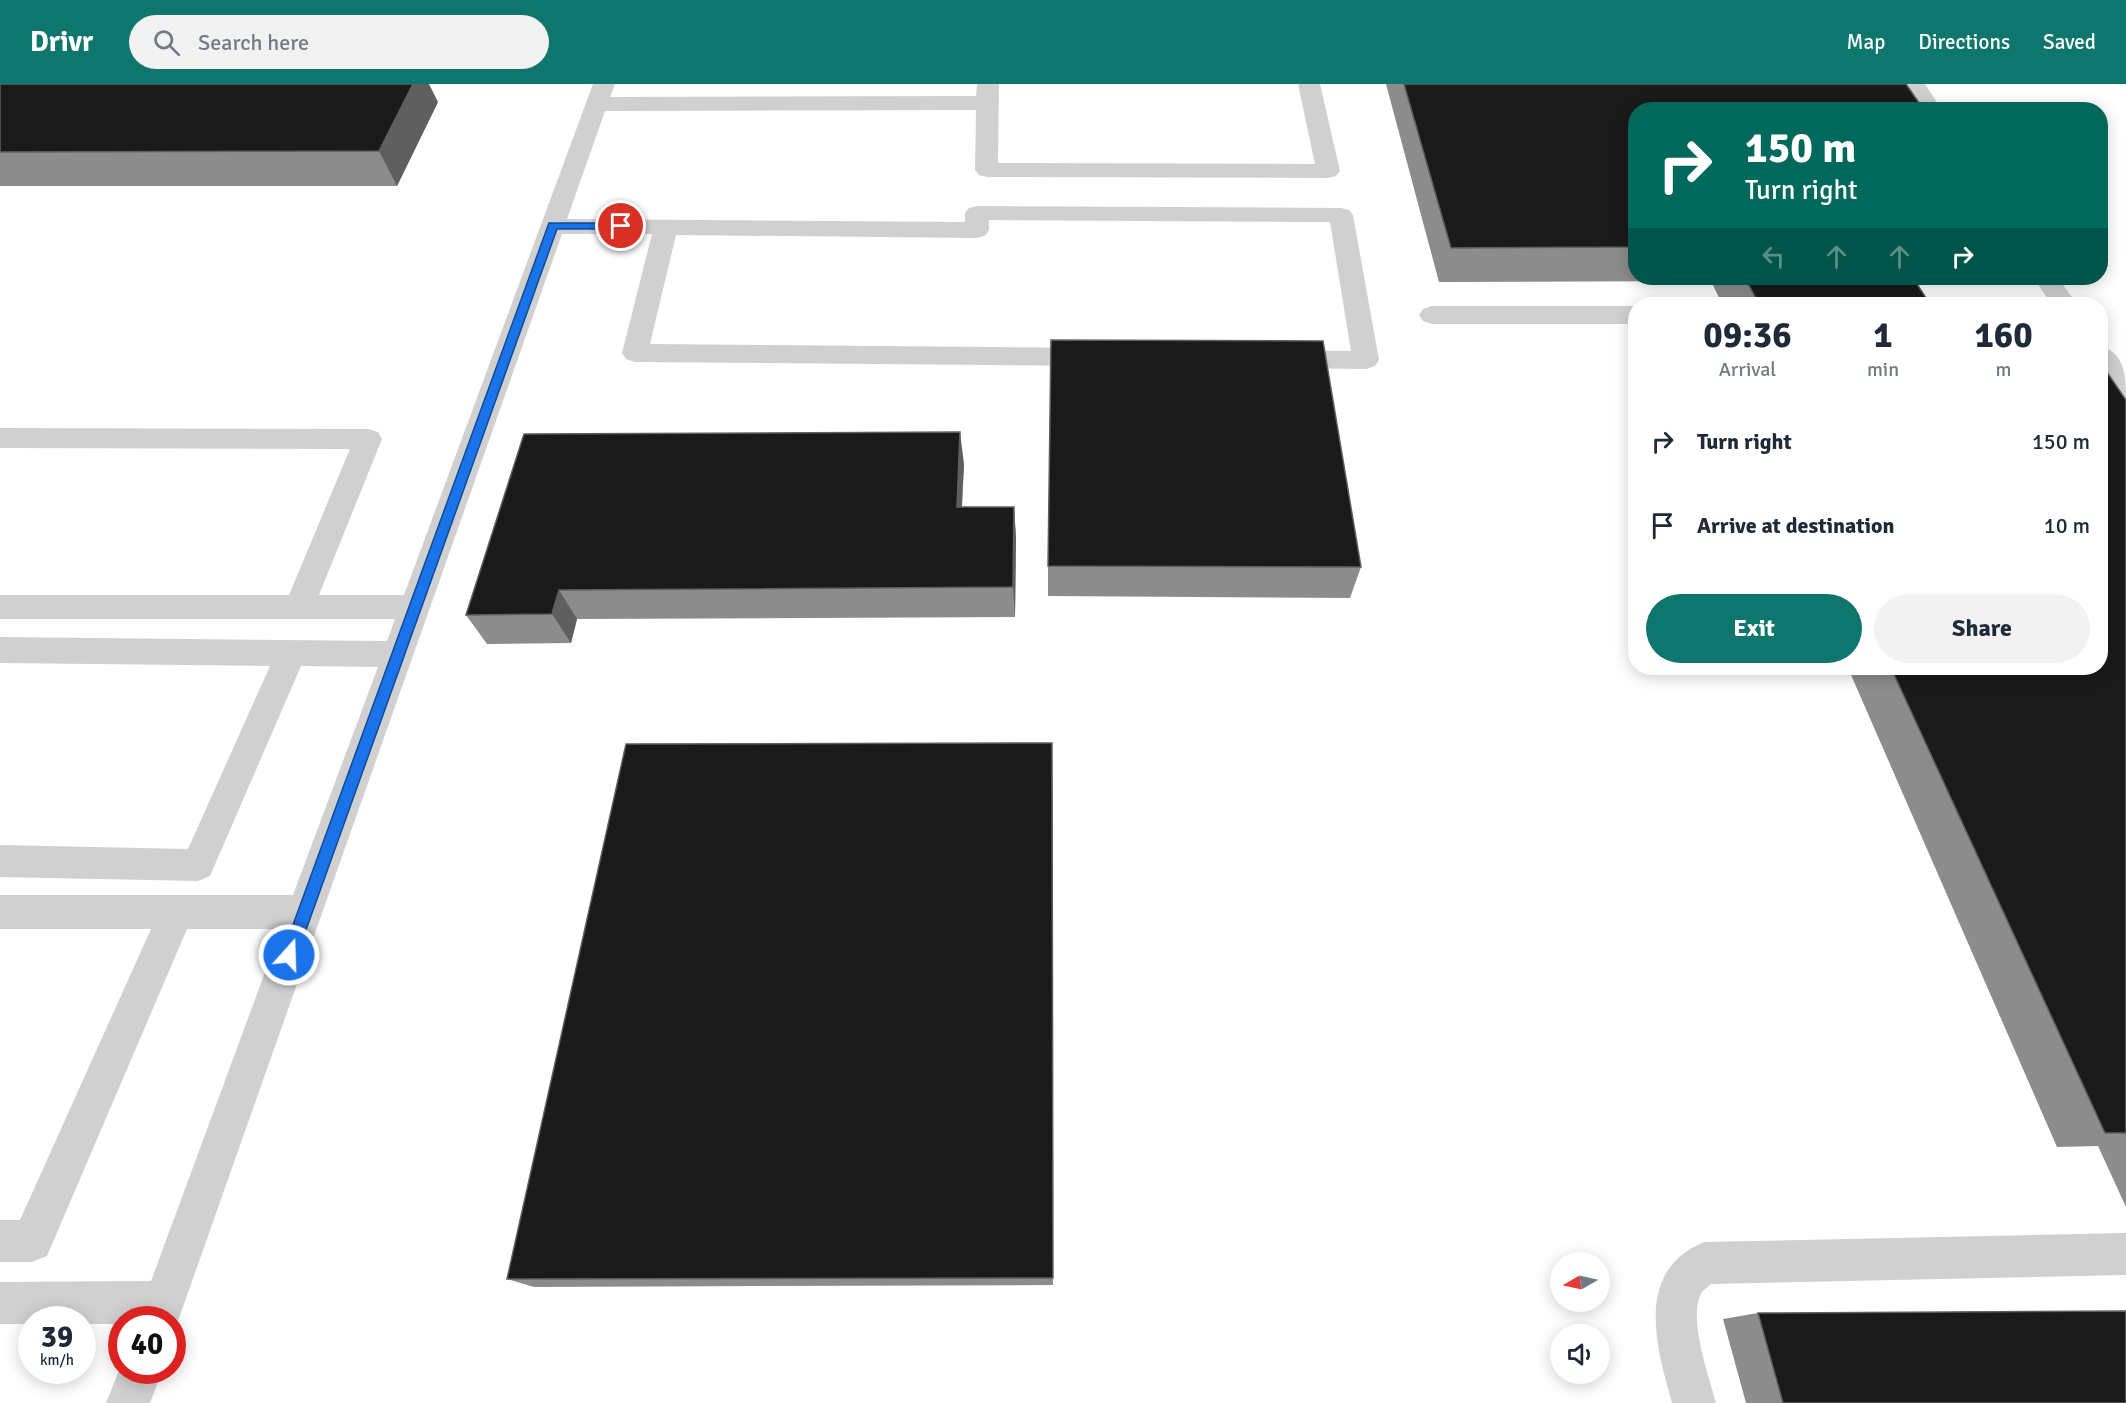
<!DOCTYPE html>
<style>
body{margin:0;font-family:Signika,sans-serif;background:#f2f2f3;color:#1f2937;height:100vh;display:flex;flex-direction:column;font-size:22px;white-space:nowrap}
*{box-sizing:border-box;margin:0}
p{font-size:20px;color:#747a83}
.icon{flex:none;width:33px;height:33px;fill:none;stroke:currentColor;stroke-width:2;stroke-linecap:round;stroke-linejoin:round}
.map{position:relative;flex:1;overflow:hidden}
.details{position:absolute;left:1628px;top:213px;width:480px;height:378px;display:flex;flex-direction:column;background:#fff;border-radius:24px;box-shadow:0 3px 15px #0003}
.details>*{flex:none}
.banner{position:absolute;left:1628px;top:18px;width:480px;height:183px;border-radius:24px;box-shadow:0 3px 15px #0003;background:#00695c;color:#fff;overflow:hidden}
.needle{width:39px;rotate:261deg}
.controls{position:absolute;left:1550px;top:1168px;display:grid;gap:12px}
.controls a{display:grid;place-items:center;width:60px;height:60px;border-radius:50%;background:#fff;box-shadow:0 3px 15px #0003;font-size:30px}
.speed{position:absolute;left:18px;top:1222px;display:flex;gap:12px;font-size:30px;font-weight:700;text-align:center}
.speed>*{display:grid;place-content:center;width:78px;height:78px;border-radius:50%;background:#fff;box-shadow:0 3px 15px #0003;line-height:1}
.speed small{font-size:15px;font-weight:400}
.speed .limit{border:9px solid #d22;background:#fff;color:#111}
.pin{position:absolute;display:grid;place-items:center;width:51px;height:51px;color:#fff;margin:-26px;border:3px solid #fff;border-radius:50%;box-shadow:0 2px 6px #0007}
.me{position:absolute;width:66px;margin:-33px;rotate:20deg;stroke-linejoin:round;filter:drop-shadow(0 0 4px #0008)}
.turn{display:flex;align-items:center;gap:21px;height:126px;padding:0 18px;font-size:27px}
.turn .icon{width:78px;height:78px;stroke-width:2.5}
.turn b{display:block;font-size:42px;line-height:51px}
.lanes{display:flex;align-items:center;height:57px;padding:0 18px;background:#0003;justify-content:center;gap:30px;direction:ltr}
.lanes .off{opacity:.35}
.eta{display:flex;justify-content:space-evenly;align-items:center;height:102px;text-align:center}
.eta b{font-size:36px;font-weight:800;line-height:42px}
.button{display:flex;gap:12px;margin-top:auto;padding:12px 18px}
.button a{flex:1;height:69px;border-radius:36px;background:#0f766e;color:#fff;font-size:24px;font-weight:800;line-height:69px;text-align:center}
.button a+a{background:#f2f2f3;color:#1f2937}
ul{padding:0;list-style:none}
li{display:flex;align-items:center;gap:18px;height:84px;padding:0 18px}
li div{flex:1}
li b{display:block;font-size:22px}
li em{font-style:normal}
header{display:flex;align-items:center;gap:36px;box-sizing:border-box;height:84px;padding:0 30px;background:#0f766e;color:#fff}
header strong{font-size:28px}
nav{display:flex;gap:33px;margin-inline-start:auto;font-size:21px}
.search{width:420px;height:54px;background:#f2f2f3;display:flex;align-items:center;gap:15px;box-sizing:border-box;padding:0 21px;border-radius:33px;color:#747a83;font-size:22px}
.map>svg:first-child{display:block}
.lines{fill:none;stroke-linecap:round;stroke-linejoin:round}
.minor{fill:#d0d0d0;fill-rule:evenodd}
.wall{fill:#8c8c8c}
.shaded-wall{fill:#5f5f5f}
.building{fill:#1a1a1a;stroke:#5f5f5f;stroke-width:1.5}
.route{fill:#1a73e8;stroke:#114b97;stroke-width:1.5}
</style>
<header>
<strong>Drivr</strong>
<div class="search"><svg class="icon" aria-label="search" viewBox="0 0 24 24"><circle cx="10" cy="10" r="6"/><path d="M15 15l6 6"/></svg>Search here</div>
<nav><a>Map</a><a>Directions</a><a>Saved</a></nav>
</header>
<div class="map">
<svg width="2126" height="1319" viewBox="0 0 2126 1319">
<rect width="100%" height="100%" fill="#fff"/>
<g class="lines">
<path class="minor" d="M593 0H615L610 13 976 12 977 0H999L998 79 1315 80 1298 0H1320L1340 87 1336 92 1328 94 987 93 979 91 975 86 976 26 605 27 567 135 965 138V129L969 124 977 122 1341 124 1349 126 1353 131 1379 276 1375 282 1366 285 1281 284 1272 281 1268 275 1272 269 1281 266 1351 267 1330 138 989 136V146L986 151 977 154 676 151 650 260 1095 264 1104 267 1108 273 1104 279 1095 282 635 278 626 275 622 269 652 150H562L173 1251 172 1236H122V1240H82V1236H32V1240H0V1198L151 1197 281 845H187L47 1172 32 1178H0V1136H20L151 845H0V811H293L378 583 301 582 210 792 198 797 0 793V761L188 765 270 582 0 579V553L387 557 395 535H0V511H289L350 365 0 364V344L368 345 378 348 382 355 319 511H404Z
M1903 0H1925L1942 26H1920Z
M2034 194H2058L2077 220H2051Z
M1432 222H1635V240H1432L1423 237 1419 231 1423 225Z
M2100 262C2126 269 2126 294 2126 316 2101 309 2100 284 2100 262Z
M2126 1149V1191L1711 1200C1708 1203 1703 1206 1701 1210 1688 1234 1709 1293 1716 1319H1672C1656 1262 1634 1187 1704 1158Z
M122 1279V1287H162L150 1319H106Z"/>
</g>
<path class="wall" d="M0 0 438 18 397 102H0Z
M1386 0H1906L1635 26V194H1996L1992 199H1917L1930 220H1722L1711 197 1439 198Z
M2126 316V1123L2098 1062 2057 1063 1848 584H2100Z
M964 380 962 423H1014L1016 454 1015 533 577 535 571 559 487 560 466 531Z
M1048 482 1361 483 1350 514 1048 512Z
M1052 659 1053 1201 534 1203 507 1195Z
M1758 1229 2126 1319H1746L1723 1235Z"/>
<path class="shaded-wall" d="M413 0H429L438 18 397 102 379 67Z
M960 348 964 380 960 455 957 423Z
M1014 423 1016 454 1015 533 1013 503Z
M559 506 577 535 571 559 552 530Z"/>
<path class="building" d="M0 0H413L379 67 0 68Z
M1404 0H1906L1924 26H1635V163L1451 164Z
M1745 194H1913L1930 220H1759Z
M1051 256 1323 257 1361 483 1048 482Z
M2100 278 2126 316V1049H2105L1891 584H2100Z
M960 348 957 423H1014L1013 503 559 506 552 530 466 531 524 350Z
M1052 659 1053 1194 507 1195 626 660Z
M2126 1227V1319H1783L1758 1229Z"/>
<path class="route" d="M549 139H621L626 142 621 145H557L297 871 295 876 289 878 284 876 282 871Z"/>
</svg>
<div class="controls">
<a><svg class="needle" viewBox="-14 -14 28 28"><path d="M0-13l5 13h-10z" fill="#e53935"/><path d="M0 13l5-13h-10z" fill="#747a83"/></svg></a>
<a><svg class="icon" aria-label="sound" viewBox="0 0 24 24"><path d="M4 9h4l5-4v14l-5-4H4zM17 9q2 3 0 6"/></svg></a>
</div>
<div class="speed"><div>39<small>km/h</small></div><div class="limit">40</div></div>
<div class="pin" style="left:621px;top:142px;background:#d93025"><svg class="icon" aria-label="arrive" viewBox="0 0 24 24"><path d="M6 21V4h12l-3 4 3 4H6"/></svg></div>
<svg class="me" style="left:289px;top:871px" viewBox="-20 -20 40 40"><circle r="17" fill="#1a73e8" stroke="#fff" stroke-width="3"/><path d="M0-11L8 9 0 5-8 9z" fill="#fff"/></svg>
<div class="banner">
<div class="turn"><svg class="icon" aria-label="right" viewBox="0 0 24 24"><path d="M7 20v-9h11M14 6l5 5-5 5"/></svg><div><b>150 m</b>Turn right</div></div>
<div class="lanes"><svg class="icon off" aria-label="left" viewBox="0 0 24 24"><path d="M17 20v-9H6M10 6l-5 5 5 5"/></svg><svg class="icon off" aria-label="ahead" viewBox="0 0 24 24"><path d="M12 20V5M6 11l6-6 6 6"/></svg><svg class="icon off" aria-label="ahead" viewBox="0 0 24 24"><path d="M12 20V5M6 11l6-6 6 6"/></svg><svg class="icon" aria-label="right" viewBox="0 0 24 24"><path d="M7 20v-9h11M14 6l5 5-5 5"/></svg></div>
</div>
<section class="details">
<div class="eta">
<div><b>09:36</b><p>Arrival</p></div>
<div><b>1</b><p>min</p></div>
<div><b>160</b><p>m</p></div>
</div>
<ul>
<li><svg class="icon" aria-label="right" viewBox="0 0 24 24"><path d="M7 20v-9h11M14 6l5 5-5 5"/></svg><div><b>Turn right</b></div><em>150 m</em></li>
<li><svg class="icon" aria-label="arrive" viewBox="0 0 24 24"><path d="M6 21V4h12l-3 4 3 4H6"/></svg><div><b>Arrive at destination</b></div><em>10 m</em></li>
</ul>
<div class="button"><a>Exit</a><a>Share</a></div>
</section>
</div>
